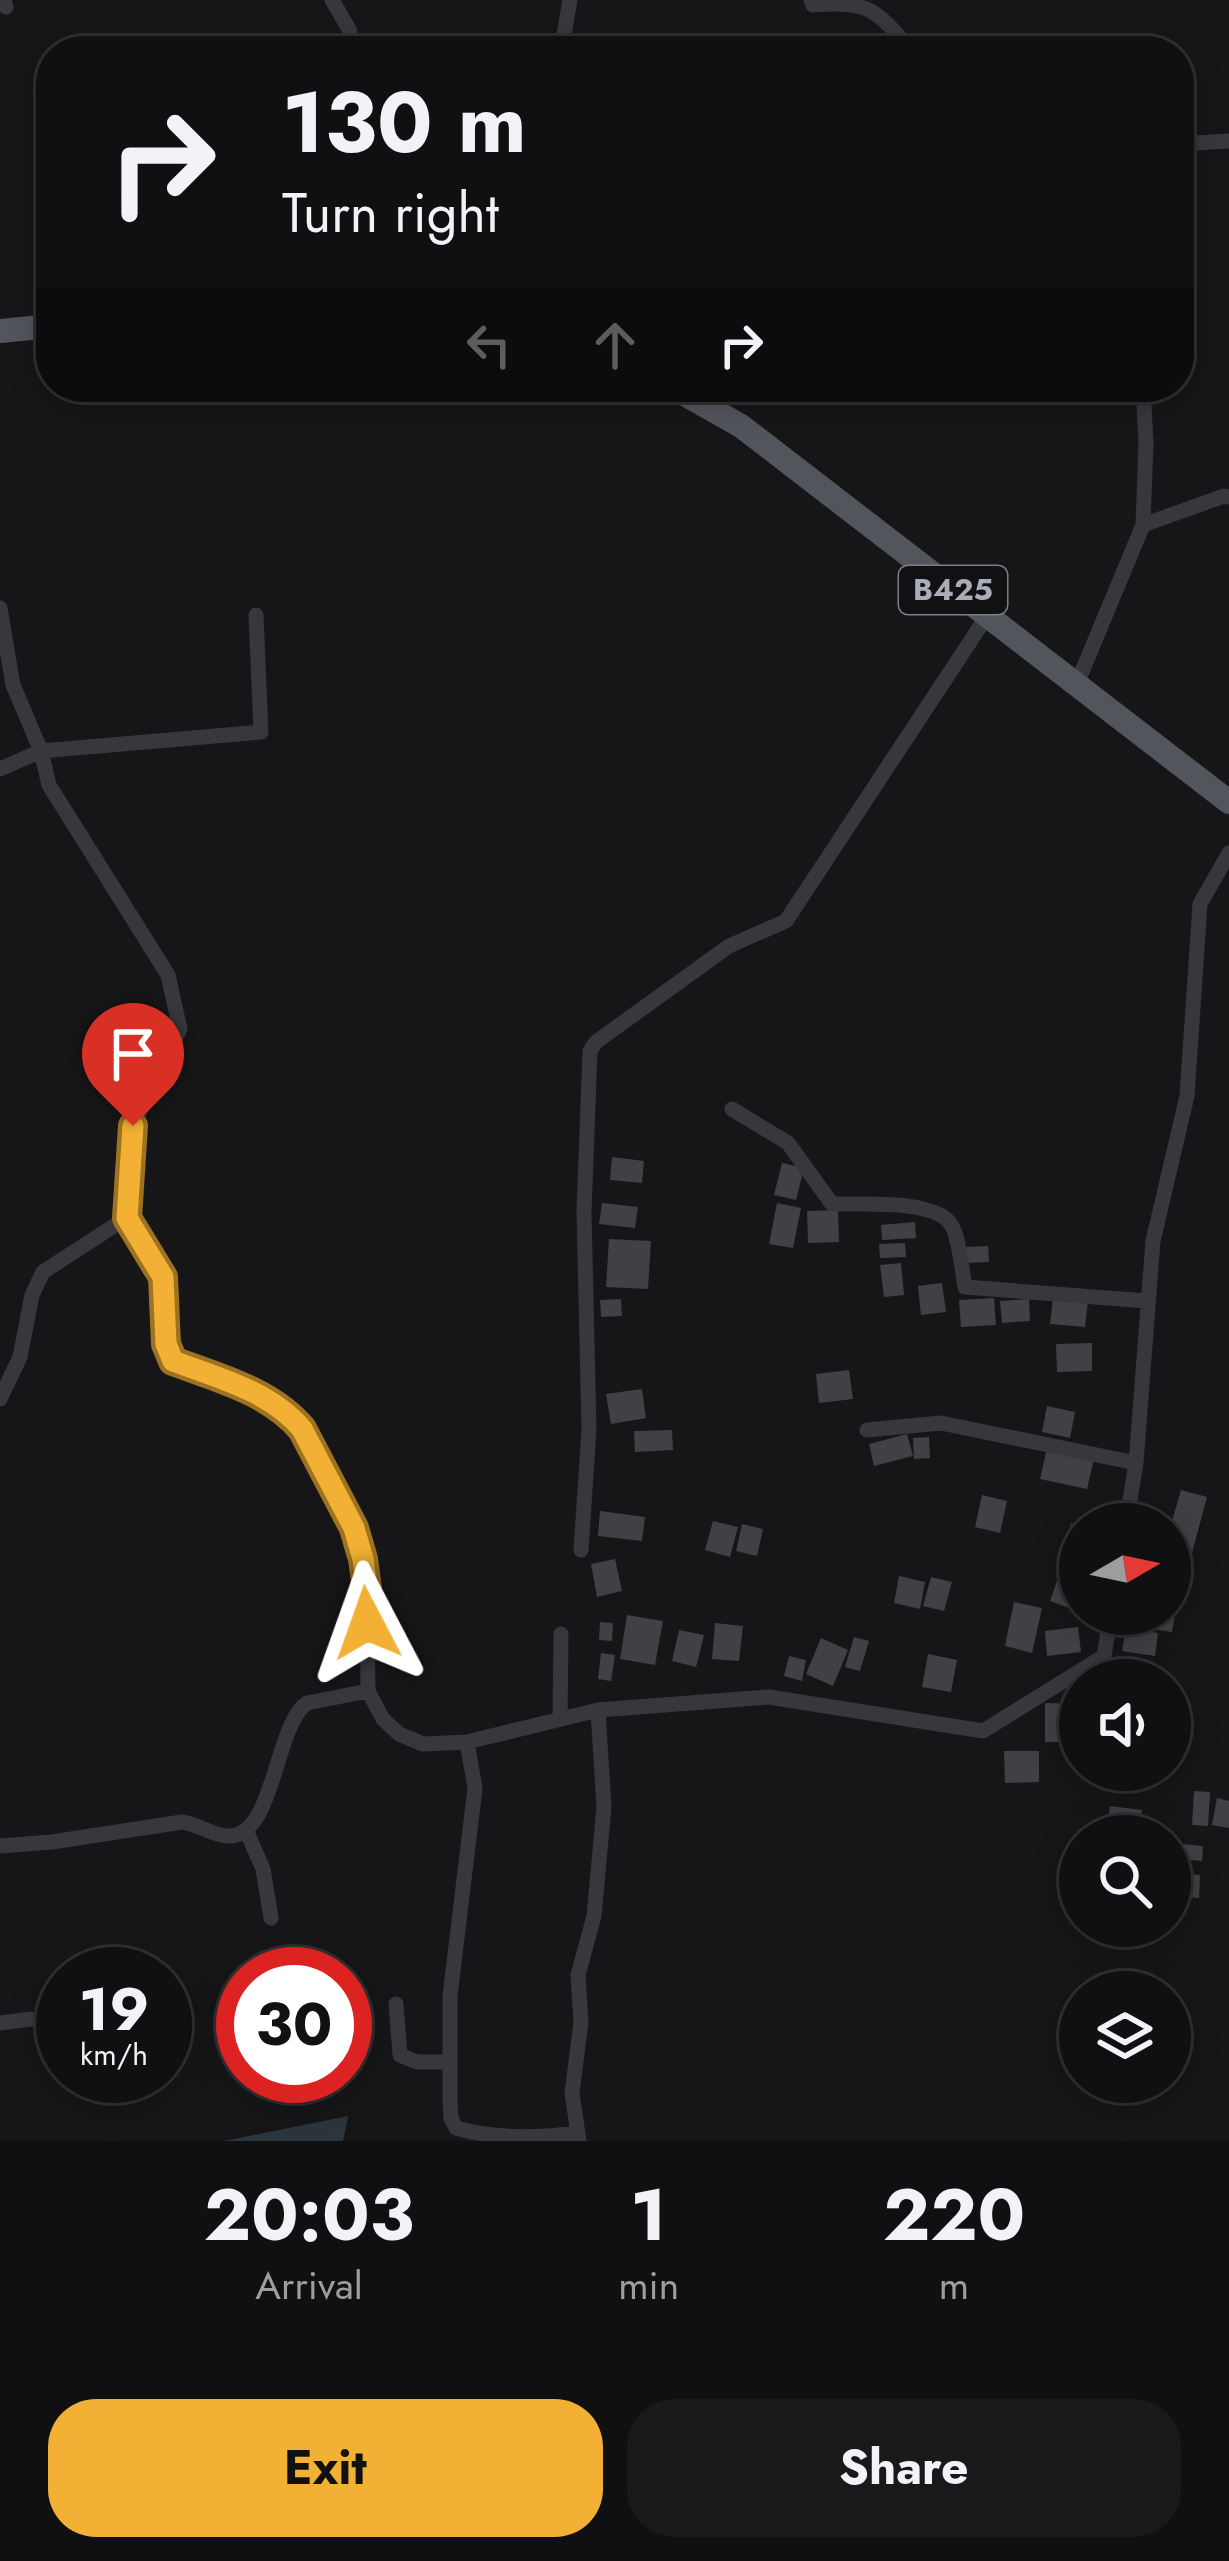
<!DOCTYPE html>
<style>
body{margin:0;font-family:Jost,sans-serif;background:#19191b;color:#f1f3f6;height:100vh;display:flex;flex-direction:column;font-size:45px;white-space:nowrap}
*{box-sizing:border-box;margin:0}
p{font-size:39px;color:#9c9d9f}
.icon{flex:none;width:66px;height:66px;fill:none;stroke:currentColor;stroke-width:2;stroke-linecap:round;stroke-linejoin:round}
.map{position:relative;height:2141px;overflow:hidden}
.sheet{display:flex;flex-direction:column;background:#101012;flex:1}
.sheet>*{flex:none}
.top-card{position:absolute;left:36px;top:36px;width:1158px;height:366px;border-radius:48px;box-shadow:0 6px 30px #0003,0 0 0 3px #303032;background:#101012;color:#f1f3f6;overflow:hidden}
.needle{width:78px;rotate:81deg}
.buttons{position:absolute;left:1059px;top:1503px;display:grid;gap:24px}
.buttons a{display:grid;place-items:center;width:132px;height:132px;border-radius:50%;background:#101012;box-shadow:0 6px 30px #0003,0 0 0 3px #303032;font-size:60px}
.speed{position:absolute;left:36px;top:1947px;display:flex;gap:24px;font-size:60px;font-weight:700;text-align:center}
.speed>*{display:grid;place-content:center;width:156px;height:156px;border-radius:50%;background:#101012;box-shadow:0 6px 30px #0003,0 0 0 3px #303032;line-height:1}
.speed small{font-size:30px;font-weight:400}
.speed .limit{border:18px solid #d22;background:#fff;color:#111}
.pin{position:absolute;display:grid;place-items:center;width:102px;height:102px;color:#fff;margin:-123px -51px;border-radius:50% 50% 50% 0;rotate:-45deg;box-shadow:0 0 12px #0007}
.pin .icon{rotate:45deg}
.me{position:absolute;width:132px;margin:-66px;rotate:356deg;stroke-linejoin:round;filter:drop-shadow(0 0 9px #0008)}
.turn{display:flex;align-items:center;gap:42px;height:252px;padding:0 48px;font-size:54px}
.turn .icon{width:156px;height:156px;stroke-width:2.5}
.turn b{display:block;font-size:84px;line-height:102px}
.lanes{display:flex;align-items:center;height:114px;padding:0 48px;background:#0003;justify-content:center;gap:60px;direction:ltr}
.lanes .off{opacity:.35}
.eta{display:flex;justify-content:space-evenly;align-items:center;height:204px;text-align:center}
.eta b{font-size:72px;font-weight:700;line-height:84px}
.button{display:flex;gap:24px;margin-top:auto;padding:24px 48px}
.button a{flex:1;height:138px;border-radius:48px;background:#f2b134;color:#111;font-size:48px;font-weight:700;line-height:138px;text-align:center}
.button a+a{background:#19191b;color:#f1f3f6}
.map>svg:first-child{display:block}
.water{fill:#2c353c}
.building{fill:#404145}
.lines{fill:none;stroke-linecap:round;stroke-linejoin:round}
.minor{stroke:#37383d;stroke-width:15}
.primary{stroke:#53555c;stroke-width:24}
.route-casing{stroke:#9d7322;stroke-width:30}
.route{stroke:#f2b134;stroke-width:21}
.labels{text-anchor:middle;stroke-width:12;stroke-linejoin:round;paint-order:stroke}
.shield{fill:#111113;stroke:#7b7e86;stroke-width:3}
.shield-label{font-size:30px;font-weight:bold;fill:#a8adb8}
</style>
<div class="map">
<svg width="1229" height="2141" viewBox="0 0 1229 2141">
<rect width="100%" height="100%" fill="#161618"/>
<path class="water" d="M348 2116 343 2141H224Z"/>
<path class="building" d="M612 1157 644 1161 642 1183 610 1180Z
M782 1163 804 1168 796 1200 774 1195Z
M602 1203 638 1207 635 1228 599 1224Z
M777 1203 801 1208 793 1248 769 1244Z
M838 1210 839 1242 808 1243 807 1211Z
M915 1222 916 1238 882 1240 881 1225Z
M609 1239 651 1241 648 1289 606 1287Z
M905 1243 906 1257 880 1258 879 1244Z
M988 1246 989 1262 964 1263 963 1247Z
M901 1263 904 1295 884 1297 880 1265Z
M942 1283 946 1312 921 1315 918 1286Z
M994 1298 996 1325 961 1327 959 1300Z
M1053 1298 1088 1302 1085 1327 1050 1324Z
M621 1299 622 1316 601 1317 600 1300Z
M1029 1299 1030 1321 1002 1323 1000 1301Z
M1092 1343V1371L1057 1372 1056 1344Z
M849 1370 853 1399 819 1403 816 1374Z
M642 1389 646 1418 611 1424 606 1394Z
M1047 1406 1075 1412 1070 1438 1042 1432Z
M672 1430 673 1450 635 1452 634 1431Z
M907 1434 913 1456 874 1466 869 1444Z
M929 1437 930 1458 914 1459 913 1438Z
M1047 1448 1094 1458 1087 1489 1040 1479Z
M1181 1490 1207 1497 1192 1553 1170 1547V1528Z
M982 1495 1007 1501 1000 1533 975 1527Z
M600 1511 645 1517 642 1541 598 1536Z
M713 1521 738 1527 730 1557 705 1550Z
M1071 1523 1080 1525V1578L1059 1572Z
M742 1524 763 1529 757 1556 736 1551Z
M615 1559 622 1591 597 1597 591 1564Z
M899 1576 925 1582 920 1609 894 1603Z
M931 1577 952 1582 944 1611 923 1606Z
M1057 1581 1080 1590V1612L1050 1601Z
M1014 1602 1042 1608 1032 1653 1005 1646Z
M1170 1606 1176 1607 1172 1632 1133 1626 1135 1614H1170Z
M627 1615 663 1621 655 1665 620 1659Z
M600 1622 613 1623 612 1641 599 1640Z
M715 1623 743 1626 739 1661 712 1659Z
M1078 1627 1081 1652 1047 1656 1045 1631Z
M1126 1628 1158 1633 1155 1656 1122 1651Z
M679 1630 704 1635 696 1667 672 1661Z
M854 1637 869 1641 860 1671 845 1667Z
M821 1638 848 1650 833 1686 806 1674Z
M601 1653 615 1655 611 1681 598 1679Z
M928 1654 957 1660 951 1692 922 1687Z
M789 1656 806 1660 802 1681 784 1676Z
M1045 1703 1080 1704 1079 1742H1045Z
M1004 1751H1039V1782L1005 1783Z
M1101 1770H1122L1123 1782H1101Z
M1194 1791 1210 1792 1208 1826 1192 1825Z
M1217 1798 1229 1801V1828L1212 1825Z
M1110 1806 1142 1810 1139 1829 1107 1826Z
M1182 1844 1203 1846 1202 1861 1181 1859Z
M1179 1874 1200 1875 1199 1898 1177 1896Z"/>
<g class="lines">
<path class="minor" d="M4 0 6 7
M332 0 350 31
M811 0 813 5C870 1 875 9 912 51
M558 51 562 46 570 0
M1179 144 1229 141
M1143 525 1224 496 1229 497
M0 608 13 685 41 751 49 785 168 975 180 1029 133 1126 126 1218 163 1277 166 1344 173 1361C218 1378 270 1391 302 1429L354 1528 363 1559 367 1589 368 1691 383 1719 399 1734 423 1744 467 1742 598 1710 769 1697 983 1731 1104 1656 1111 1614
M1076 686 1143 525 1146 443 1143 387
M0 769 41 751 261 732 256 615
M732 1109 788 1143 832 1204C860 1205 932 1199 950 1223 959 1234 962 1271 965 1287L1147 1301
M0 1399 20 1357 32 1295 43 1272 126 1218
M867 1430 941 1423 1136 1463
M1126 1524 1136 1463 1153 1241 1187 1096 1200 904 1229 853
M581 1550 589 1430 584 1211 590 1051 596 1042 729 946 786 921 987 616
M560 1719 561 1634
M467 1742 475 1788 450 1996V2101L451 2118 456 2128C494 2139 539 2138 578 2133
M246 1830 263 1869 271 1918
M0 1846 52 1842 182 1822C198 1824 212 1835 227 1836 275 1839 274 1726 307 1703L368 1691
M396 2004 400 2055 417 2062H448
M0 2023 31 2019
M579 2141 572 2093 581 2022 578 1975 594 1916 604 1807 598 1710"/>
<path class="primary" d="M0 331 51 326
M672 387 741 426 1229 802"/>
</g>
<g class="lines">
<g class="route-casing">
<path id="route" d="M133 1126 127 1218 163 1277 166 1344 173 1361C218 1378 270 1391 302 1429L354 1528 363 1559 367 1589V1623"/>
</g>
<use href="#route" class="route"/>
</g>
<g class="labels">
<rect class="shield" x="899" y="566" width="108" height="48" rx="9"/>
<g class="shield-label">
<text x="953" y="600">B425</text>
</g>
</g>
</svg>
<div class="buttons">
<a><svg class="needle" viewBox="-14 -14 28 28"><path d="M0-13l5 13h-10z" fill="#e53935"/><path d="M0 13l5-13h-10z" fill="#9c9d9f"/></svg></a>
<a><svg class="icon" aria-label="sound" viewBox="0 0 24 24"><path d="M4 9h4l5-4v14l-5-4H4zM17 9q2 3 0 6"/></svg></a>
<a><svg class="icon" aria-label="search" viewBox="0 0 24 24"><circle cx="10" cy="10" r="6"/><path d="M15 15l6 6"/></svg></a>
<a><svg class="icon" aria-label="layers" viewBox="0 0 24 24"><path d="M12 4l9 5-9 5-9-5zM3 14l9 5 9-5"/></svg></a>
</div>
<div class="speed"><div>19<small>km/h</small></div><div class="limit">30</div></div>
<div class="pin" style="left:133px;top:1126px;background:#d93025"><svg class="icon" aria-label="arrive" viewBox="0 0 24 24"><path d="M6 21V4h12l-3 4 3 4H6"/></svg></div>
<svg class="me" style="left:367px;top:1623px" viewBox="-20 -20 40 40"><path d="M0-17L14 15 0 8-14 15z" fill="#f2b134" stroke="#fff" stroke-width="4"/></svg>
<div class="top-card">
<div class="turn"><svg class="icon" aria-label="right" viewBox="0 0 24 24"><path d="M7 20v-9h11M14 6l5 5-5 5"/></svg><div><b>130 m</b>Turn right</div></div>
<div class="lanes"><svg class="icon off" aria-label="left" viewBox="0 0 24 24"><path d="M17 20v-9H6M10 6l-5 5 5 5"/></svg><svg class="icon off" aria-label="ahead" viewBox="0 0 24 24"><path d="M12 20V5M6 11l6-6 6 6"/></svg><svg class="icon" aria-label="right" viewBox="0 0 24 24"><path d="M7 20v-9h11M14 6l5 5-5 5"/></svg></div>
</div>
</div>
<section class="sheet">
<div class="eta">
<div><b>20:03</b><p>Arrival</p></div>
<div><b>1</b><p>min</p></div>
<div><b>220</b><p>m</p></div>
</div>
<div class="button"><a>Exit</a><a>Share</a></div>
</section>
